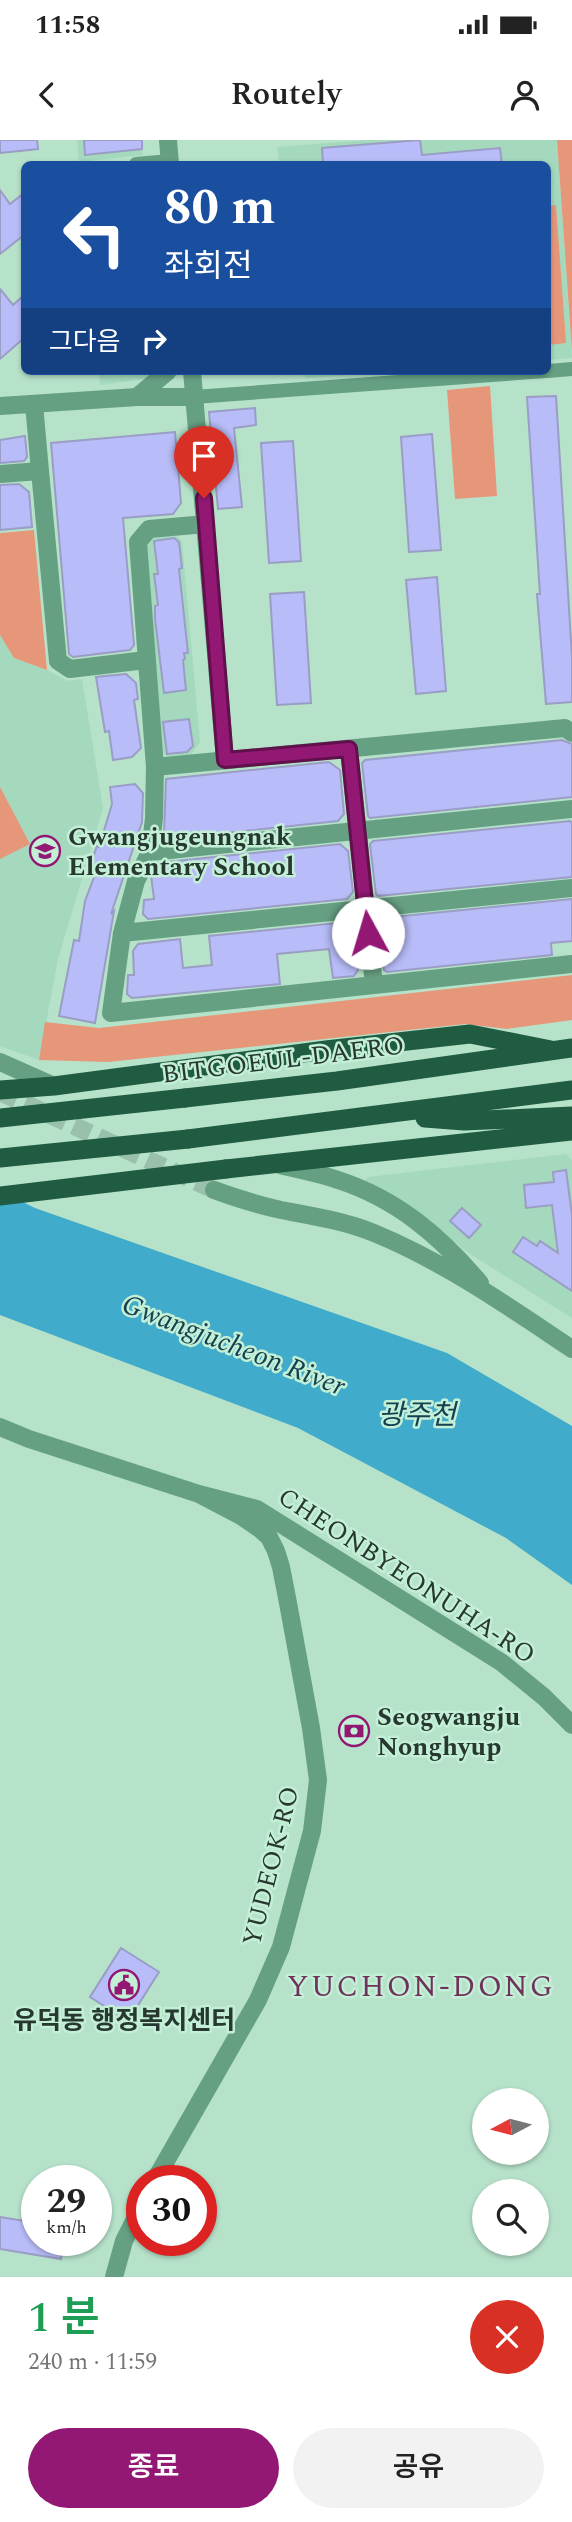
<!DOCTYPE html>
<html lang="ko">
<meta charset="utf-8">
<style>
body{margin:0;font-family:Spectral,"Noto Sans KR",serif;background:#f2f2f2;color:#222;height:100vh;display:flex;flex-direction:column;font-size:26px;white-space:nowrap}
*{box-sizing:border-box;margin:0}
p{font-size:23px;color:#767676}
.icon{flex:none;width:38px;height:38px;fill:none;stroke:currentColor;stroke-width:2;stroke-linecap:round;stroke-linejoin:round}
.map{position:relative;height:2137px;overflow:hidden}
.drawer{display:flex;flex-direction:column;background:#fff;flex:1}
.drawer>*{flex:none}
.top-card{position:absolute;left:21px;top:21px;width:530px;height:214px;border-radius:10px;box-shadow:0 2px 5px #0004;background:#1a4fa0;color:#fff;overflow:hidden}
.needle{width:46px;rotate:263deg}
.fabs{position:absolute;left:472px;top:1948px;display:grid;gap:14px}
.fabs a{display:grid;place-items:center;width:77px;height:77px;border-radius:50%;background:#fff;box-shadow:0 2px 5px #0004;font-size:35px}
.speed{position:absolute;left:21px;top:2025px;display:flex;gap:14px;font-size:35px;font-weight:700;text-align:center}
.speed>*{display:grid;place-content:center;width:91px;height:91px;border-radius:50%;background:#fff;box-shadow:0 2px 5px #0004;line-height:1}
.speed small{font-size:18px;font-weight:400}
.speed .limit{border:10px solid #d22;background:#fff;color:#111}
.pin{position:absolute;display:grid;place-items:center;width:60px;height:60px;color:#fff;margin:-72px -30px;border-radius:50% 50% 50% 0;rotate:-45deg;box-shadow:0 0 7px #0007}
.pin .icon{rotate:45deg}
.me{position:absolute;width:77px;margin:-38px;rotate:354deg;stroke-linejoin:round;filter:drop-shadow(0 0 5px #0008)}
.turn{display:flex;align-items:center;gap:24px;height:147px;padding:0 28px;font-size:32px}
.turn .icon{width:91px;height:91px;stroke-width:2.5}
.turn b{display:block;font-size:49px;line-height:60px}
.then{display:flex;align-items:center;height:66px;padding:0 28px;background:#0003;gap:14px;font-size:26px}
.round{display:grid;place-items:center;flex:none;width:74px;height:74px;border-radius:37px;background:#f2f2f2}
.headline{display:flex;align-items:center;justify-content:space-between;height:119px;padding:0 28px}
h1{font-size:42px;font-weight:600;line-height:52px;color:#1e9e55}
.action{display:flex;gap:14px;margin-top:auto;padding:14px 28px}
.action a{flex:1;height:80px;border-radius:42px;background:#931874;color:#fff;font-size:28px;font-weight:600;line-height:80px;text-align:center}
.action a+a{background:#f2f2f2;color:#222}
.status{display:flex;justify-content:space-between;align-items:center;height:49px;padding:0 35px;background:#fff;direction:ltr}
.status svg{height:19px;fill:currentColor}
header{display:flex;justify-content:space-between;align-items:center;height:91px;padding:0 28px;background:#fff;font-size:32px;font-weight:600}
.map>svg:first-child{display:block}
.built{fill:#a4d9bd}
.green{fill:#e6977a}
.water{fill:#40abcb}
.building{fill:#b8bcf8;stroke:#9a9dc4;stroke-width:2}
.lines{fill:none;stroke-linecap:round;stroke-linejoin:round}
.minor-tunnel{stroke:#99c0ab;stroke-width:18;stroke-dasharray:18 9;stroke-linecap:butt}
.pedestrian{stroke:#66a083;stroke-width:14}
.minor{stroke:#66a083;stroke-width:18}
.trunk{stroke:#205c41;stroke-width:19}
.trunk-bridge{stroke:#205c41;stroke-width:19}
.route-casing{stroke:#60104b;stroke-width:18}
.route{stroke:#931874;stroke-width:12}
.labels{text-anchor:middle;stroke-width:5;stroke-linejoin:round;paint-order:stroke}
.poi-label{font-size:26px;font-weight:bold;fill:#26382f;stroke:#c3efd7;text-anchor:start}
.street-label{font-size:26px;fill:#26382f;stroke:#c3efd7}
.water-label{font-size:28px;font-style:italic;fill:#13414f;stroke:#c3efd7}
.quarter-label{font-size:30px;letter-spacing:2px;fill:#6e325b;stroke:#c3efd7}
</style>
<div class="status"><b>11:58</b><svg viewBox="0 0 49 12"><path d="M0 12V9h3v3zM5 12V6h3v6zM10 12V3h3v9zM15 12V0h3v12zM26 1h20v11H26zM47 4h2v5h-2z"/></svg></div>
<header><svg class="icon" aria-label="back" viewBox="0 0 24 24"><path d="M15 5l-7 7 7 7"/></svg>Routely<svg class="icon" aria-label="person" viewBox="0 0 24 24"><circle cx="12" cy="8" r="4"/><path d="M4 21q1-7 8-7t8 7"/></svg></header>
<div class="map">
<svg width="572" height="2137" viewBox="0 0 572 2137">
<rect width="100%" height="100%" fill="#b6e2ca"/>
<path class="built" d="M77 0H141L143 15 79 22Z
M368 0H557L572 218 548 220V24H279L277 7Z
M99 231H154L144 239 100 245Z
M297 231H403L307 238Z
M174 394 182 401 200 602 191 615 168 617 159 611 146 405 154 396Z
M0 495 14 518 47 530 68 541 82 539 103 668 58 819 39 920 0 906Z
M566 1014 572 1020V1178L467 1112 426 1078 387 1052 364 1043 368 1037Z"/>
<path class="green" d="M557 0H572V212Z
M556 65 566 203 548 205V66Z
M490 246 497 356 455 359 447 250Z
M34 390 47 530 14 518 0 495V393Z
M0 647 30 704 0 719Z
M572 835V880L507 889 465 884 108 922 39 920 45 882 99 888Z"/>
<path class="water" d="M0 1051 35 1068 447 1213 572 1286V1445L506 1398 298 1288 0 1175Z"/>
<path class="building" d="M0 0H37L38 9 0 13Z
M84 0H142V9L85 15Z
M420 0 422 15 500 8 502 24H323L322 8Z
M0 50 10 64 24 53V95L0 114Z
M0 149 13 165 24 155V198L0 219Z
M556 256 572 517V562L546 564 537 454H540L527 257Z
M255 268 256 285 234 288 242 367 218 369 209 272Z
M175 292 181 363 173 374 123 378 134 505 130 510 73 517 69 514 51 303Z
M432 294 441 410 409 412 401 297Z
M25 296 27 317 24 321 0 323V300Z
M293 301 301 421 269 423 261 303Z
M19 344 29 352 32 387 0 390V345Z
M174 398 179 402 182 428 179 429 188 513H184L185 519 183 520 186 550 164 553 155 479V466L158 465 154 434H158L154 401Z
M437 437 446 551 416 554 406 440Z
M304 452 311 563 277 565 270 454Z
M126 534 136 543 138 559 134 560 141 608 132 617 113 620 109 591 105 592 96 537Z
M189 579 193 606 187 612 167 614 163 582Z
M562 600 572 604V657L370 678 368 676 362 623 365 620Z
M329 622 340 630 344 674 338 681 169 699 164 694 166 639Z
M135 644 143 653 142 682 111 774 114 771 95 883 59 876 74 800 79 801 85 761 96 732 89 729 97 706 99 707 112 664 110 647Z
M570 681 572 683V737L378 756 376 754 370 704 373 701Z
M340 704 348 711 353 752 347 759 148 779 143 774 144 760 154 759 151 735 157 723Z
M572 759V801L551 803 552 815 387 832 384 830 379 783 383 778Z
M347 782 354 788 358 830 354 836 333 838 329 809 277 814 280 844 132 858 127 854 128 835H134L133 811 138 804 180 799 183 828 212 825 209 796Z
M566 1030 572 1075V1151L513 1112 523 1097 537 1106 540 1101 558 1113 552 1065 526 1068 524 1045 554 1042 553 1032Z
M462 1068 481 1085 469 1098 450 1081Z
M121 1808 159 1832 128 1881 90 1857Z
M0 2077 37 2083V2100H64L61 2119 0 2109Z"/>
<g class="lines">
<path class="minor-tunnel" d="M0 952 214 1050"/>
<path class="pedestrian" d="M136 24 170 21
M548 231 572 229
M194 257 546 231"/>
<path class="minor" d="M168 0 170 24
M192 231 225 620
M137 257 168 231
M34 264 40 331
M0 266 137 257H194
M0 334 40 331 58 521 70 529 146 520
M206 384 149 389 138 402 155 627 154 678 150 712 136 741 122 793 111 873 572 824
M349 609 374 845
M155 627 565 588 572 593
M150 712 572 669
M122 793 572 748
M0 922 54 946
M280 1025C299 1030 319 1033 338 1040 397 1059 440 1096 480 1143
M214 1050C236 1058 258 1065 281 1070 313 1076 344 1081 374 1093 445 1122 509 1167 572 1209
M0 1287 29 1299 199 1354 257 1369 501 1522 544 1557 572 1585
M155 2040 258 1860 281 1807 312 1691 318 1640 311 1588 288 1463 281 1427 276 1411 269 1397 260 1389 241 1376 199 1354
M114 2137 124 2101 142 2065"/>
<path class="trunk" d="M0 950 54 946 326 910 470 894 551 910
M185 958 337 941 572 908
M425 978 464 981 572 976
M188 999 572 950
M226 1029 572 991"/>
<path class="trunk-bridge" d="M0 978 185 958
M0 1018 188 999
M0 1056 226 1029"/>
</g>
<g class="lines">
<g class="route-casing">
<path id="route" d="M204 358 225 620 349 609 368 793"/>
</g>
<use href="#route" class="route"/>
</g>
<defs>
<g id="school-ring" transform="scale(1.575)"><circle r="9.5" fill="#c3efd7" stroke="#931874" stroke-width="1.5"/><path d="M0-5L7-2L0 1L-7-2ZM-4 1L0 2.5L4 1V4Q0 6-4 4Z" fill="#931874"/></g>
<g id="bank-ring" transform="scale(1.575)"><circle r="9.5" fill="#c3efd7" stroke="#931874" stroke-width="1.5"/><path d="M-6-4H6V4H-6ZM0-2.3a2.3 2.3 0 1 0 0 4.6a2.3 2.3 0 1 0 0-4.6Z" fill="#931874"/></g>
<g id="civic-ring" transform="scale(1.575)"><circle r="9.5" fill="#c3efd7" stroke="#931874" stroke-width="1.5"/><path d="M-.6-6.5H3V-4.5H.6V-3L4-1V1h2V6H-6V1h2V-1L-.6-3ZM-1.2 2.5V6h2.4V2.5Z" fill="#931874"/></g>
</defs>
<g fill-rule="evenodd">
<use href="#school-ring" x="45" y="711"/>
<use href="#bank-ring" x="354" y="1591"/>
<use href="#civic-ring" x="124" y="1845"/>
</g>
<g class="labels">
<g class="poi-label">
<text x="68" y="705">Gwangjugeungnak<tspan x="68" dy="30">Elementary School</tspan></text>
<text x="377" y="1585">Seogwangju<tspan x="377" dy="30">Nonghyup</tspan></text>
<text x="124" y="1889" text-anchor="middle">유덕동 행정복지센터</text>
</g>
<g class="street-label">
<text transform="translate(283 919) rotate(-7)" y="9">BITGOEUL-DAERO</text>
<text transform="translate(407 1435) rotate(33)" y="9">CHEONBYEONUHA-RO</text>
<text transform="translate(270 1726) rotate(-76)" y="9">YUDEOK-RO</text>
</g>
<g class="water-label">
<text transform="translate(234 1204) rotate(21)" y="10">Gwangjucheon River</text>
<text x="417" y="1284">광주천</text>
</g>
<g class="quarter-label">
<text x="421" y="1856">YUCHON-DONG</text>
</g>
</g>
</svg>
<div class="fabs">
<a><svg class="needle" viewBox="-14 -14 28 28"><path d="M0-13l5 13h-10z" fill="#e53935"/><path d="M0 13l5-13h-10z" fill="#767676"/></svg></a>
<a><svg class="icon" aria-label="search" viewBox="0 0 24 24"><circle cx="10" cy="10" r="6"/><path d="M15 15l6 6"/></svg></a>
</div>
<div class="speed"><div>29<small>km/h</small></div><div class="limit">30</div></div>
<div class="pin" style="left:204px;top:358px;background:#d93025"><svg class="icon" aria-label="arrive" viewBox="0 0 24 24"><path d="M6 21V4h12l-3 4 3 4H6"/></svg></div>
<svg class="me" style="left:368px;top:793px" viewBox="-20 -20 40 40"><circle r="19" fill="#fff"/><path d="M0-13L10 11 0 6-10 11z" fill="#931874"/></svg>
<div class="top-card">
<div class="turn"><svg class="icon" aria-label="left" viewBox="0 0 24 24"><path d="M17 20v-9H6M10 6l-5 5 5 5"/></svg><div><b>80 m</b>좌회전</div></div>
<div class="then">그다음<svg class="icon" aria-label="right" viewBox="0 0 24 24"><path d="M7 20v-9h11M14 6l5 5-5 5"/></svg></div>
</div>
</div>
<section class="drawer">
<div class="headline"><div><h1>1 분</h1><p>240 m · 11:59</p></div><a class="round" style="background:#d93025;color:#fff"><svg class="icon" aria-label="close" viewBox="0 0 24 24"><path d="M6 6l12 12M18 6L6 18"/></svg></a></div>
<div class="action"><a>종료</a><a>공유</a></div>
</section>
